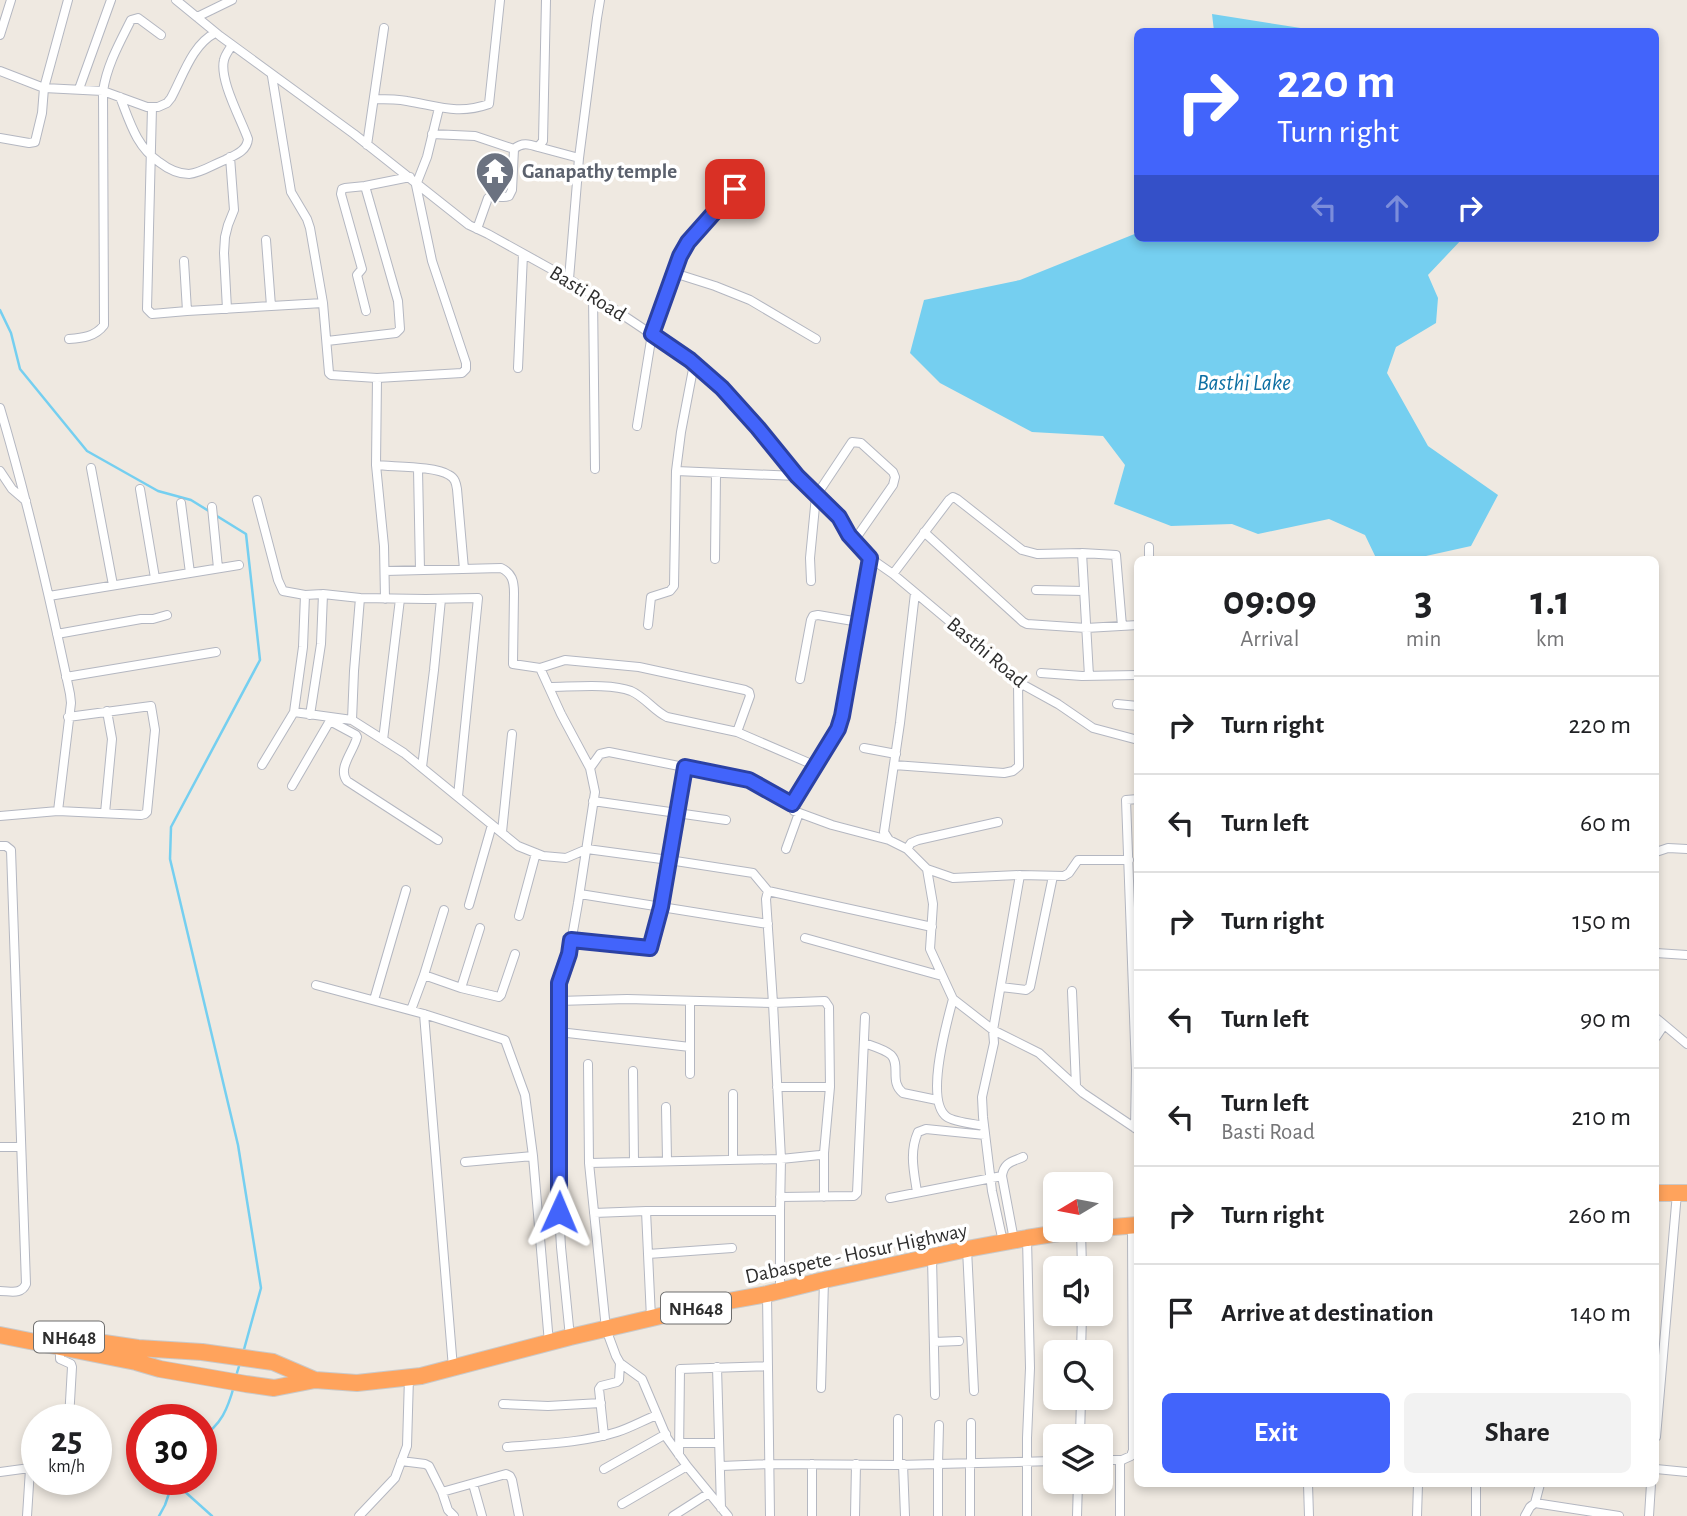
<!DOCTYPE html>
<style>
body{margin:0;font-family:"Alegreya Sans",sans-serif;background:#f2f2f2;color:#202124;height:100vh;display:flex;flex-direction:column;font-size:26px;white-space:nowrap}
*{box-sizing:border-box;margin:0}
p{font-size:23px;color:#757577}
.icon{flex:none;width:38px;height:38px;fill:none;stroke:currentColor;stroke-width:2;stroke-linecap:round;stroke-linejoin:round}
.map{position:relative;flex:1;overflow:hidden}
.sheet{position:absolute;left:1134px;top:556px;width:525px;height:931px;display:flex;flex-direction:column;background:#fff;border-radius:10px;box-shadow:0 4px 10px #0003}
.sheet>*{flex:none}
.banner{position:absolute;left:1134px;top:28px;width:525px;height:214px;border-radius:10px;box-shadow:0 4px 10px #0003;background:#4264fb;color:#fff;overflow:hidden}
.needle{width:46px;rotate:260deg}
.fabs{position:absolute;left:1043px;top:1172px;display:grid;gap:14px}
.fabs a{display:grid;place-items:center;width:70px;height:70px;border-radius:10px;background:#fff;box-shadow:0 4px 10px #0003;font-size:35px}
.speed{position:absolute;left:21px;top:1404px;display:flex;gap:14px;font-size:35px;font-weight:700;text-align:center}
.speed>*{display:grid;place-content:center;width:91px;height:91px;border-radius:50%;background:#fff;box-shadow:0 4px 10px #0003;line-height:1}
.speed small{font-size:18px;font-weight:400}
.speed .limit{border:10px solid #d22;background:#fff;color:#111}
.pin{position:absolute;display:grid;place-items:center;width:60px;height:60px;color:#fff;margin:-30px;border-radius:14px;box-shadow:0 4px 10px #0006}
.me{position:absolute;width:77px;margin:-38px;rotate:1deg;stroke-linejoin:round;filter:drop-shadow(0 0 5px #0008)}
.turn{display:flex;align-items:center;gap:24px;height:147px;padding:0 28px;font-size:32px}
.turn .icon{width:91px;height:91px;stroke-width:2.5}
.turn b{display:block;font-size:49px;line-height:60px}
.lanes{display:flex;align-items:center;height:66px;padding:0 28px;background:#0003;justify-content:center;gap:35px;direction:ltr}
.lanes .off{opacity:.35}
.eta{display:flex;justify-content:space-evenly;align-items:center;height:119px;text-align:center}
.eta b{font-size:42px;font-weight:600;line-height:49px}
.primary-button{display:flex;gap:14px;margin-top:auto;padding:14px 28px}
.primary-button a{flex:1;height:80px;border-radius:10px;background:#4264fb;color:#fff;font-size:28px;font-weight:600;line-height:80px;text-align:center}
.primary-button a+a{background:#f2f2f2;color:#202124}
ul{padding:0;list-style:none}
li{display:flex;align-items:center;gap:21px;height:98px;padding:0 28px;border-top:2px solid #e0e0e0}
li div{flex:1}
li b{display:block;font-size:26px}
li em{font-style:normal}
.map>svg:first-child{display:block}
.water{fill:#75cff0}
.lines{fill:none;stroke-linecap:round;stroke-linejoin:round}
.stream{stroke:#75cff0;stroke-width:2.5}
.street-casing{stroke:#b4b7c1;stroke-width:10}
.highway-casing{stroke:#c9c9c9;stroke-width:18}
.street{stroke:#fff;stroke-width:8}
.highway{stroke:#ffa35c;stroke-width:16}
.route-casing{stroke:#2b41a3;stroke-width:18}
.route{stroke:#4264fb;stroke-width:12}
.labels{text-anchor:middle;stroke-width:7;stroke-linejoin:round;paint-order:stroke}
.shield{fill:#fff;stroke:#6d6d6d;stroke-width:2}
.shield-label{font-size:19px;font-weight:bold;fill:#2e2e2e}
.worship-label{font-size:21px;font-weight:bold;fill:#5b616d;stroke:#fff;text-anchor:start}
.street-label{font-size:21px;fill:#2e2e2e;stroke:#fff}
.water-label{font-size:23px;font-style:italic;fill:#0d6fa3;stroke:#fff}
</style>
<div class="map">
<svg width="1687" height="1516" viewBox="0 0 1687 1516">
<rect width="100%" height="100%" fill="#efe9e1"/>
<path class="water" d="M1212 14 1320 31H1214Z
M1137 233 1138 238H1463L1428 275 1438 298 1436 323 1396 347 1387 373 1428 446 1498 495 1471 546 1408 560H1377L1365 535 1329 519 1258 534 1232 524 1171 526 1114 504 1125 465 1103 436 1032 432 940 383 910 353 924 300 1020 280Z"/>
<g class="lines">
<path class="stream" d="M0 310 11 333 20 369 87 451 158 491 191 500 246 534 260 660 171 827 170 859 238 1145 261 1288 243 1353
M236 1376 240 1363
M201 1437C221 1426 228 1408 234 1386
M173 1481 212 1516
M159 1516 165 1505 174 1479"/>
<g class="street-casing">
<path id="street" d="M176 0 220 36 354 134 469 225 488 234 569 279 690 360 722 389 758 428 797 476 839 517 849 535 870 558 893 574 980 647 1018 682 1058 704 1093 728 1138 740
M197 17 232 0
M0 35 11 0
M0 71 44 88 103 91 147 107H158L167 103 171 98C183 76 192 45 215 33
M272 76 291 192 307 219 310 228 323 303 329 373 331 375 377 378
M79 89 111 0
M120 97C130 122 136 146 159 162 168 169 178 174 189 174 201 173 214 164 225 160 235 155 247 151 248 139 241 119 219 80 224 60 225 55 229 50 232 45
M374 99C385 99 397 99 407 101 438 106 458 115 489 104L500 0
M152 107 147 309 152 314 187 311 323 303
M432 134 475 136 514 149
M0 138 29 143 35 142 42 113 44 88 68 0
M367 145 384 28
M538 147 579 158
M365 186 345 188 342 189 341 194 362 269 357 275 366 311
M477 229 488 198C495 194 502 199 509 196L512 190 514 149C522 142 529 144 538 147L543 141 546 0
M266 240 271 306
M184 261 187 311
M674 273 715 286 750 300 816 339
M569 279 579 158 597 18 600 0
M593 295 595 469
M227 309 224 253 225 237 228 225 234 210 230 157
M69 339C82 338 95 337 104 325L103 91C107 65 119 44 131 20L138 18 161 35
M327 341 396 333 400 329 398 301 365 186 410 177
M518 368 523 254
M0 408C28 502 50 598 70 694L71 703 58 811
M637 426 652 334 680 256 688 241 702 225 752 171
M376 465C393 467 436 466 449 475 455 478 456 483 457 489L464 569
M91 468 113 585
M418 469 420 570
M0 471 12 489 26 501
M676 471 797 476
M140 489 155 578
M257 500 278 580 283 591 305 595 303 647 294 712 352 720 404 753 518 846 543 856 566 858 587 849 669 860 753 873 768 891 932 927
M181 503 190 573
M212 507 218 568
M924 532 1023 622 1027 624 1086 628 1138 625
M1149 547V560
M1082 553 1116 555 1122 626
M870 558 842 716 838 729 793 801 792 808 794 811 832 825 889 840
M715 559 716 474
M385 571 501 568C512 573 514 581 514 593L513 664 540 668 561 714 590 768 595 792 578 903 569 954 559 983 558 1001
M893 574 949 500 953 497 957 499 1022 550 1037 554 1082 553 1089 676
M811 581 810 558 816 496 852 442 861 443 893 472 895 477 893 485 854 541
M1036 590 1084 591
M915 593 900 723 884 832 889 840 907 849 927 869 953 878 1020 875 993 1030 994 1043 982 1097 983 1117 992 1191 1003 1242
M323 594 360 598 354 671 352 720
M305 595 323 594 321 644 310 715
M49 596 239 565
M360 598 426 599 478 598 458 796
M385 599 384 546 376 465 377 378 462 373 466 369V363L432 261 416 185 427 157 439 108
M648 625 651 597 670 591 674 586 676 471 681 432 694 364
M57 634 141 619H153L167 615
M540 668 565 660 639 667 745 690 749 692 750 696 737 732
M1041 673 1082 676 1138 675
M66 677 216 652
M800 679 811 620 813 616 818 615 859 622
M549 687C571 687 611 683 631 691 645 697 654 711 667 717L737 732 816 766
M1117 704 1138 706
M330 721 356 735 357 737C354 751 337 768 347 781L438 840
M383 740 400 599
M864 748 896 754
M262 765 294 712
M894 765 1004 773 1013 771 1019 766 1018 682
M422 767 434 670 441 599
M590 768 600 754 609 752 749 780 792 804
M292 786 331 719
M593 801 726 820
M105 813 112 739 107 711
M0 816 58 811 141 815 145 814 147 812 155 730 151 706 68 717
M502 832 512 734
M0 846H6L11 850 26 1284C21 1295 11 1291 0 1291
M786 849 799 813
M907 849 911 843 918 840 998 822
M1656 852 1668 848 1687 849
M927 869 933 904 930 949 953 999 993 1030 1039 1053 1083 1093 1138 1130
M1020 875 1064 876 1069 873 1078 860H1129
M580 894 768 924
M469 905 492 825
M519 916 536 853
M805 938 942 976
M571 940 650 948 661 907 685 767
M1656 953 1687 955
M424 975 461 988 499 997 501 995 515 954
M316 985 424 1014 505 1040 525 1095 533 1156 549 1343
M1001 987 1026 990 1030 987 1053 876
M461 988 480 928
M1072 991 1076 1086
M953 999C947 1022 924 1101 947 1117 954 1122 975 1124 984 1126
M374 1000 406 890
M690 1001V1074
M411 1010 424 975 444 910
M424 1014 453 1368
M1656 1018 1687 1044
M559 1032 690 1047
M1656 1037 1664 1025
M864 1043C872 1046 884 1049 891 1055 901 1065 889 1082 903 1093L937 1100
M588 1064 589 1163
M633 1071 634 1162
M777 1087H830
M666 1107 667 1160
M1135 1128 1136 1070 1126 800 1138 799
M0 1147H20
M824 1153V1197
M733 1159V1094
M465 1162 533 1156
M917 1192C914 1172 909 1152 918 1132L926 1129 985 1135
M780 1197 854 1196 857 1193 865 1017
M890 1198 1002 1176
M594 1213 646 1211
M1081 1230 1082 1269
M1014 1240 1002 1176C1004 1162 1012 1162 1023 1157
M967 1249 974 1391
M648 1254 732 1248
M932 1257 935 1395
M780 1291V1211
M767 1294 770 1516
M570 1337 561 1247 559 1212 558 1001 627 999 773 1003 781 1159 780 1211H646L651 1318
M934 1342 959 1341
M60 1347V1359L71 1364 72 1367 69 1419
M1081 1353 1082 1314
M717 1367 721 1508
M821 1388 824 1280
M503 1404 548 1406 601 1403
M898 1419V1465
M604 1436 599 1389 601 1386 617 1382 619 1380 620 1363
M1080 1437 1081 1398
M1656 1437 1677 1193
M679 1443H719
M507 1447C543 1444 582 1443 617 1432 630 1428 644 1420 657 1415
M679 1455 680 1369 768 1366
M1101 1460H1122
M401 1461 425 1464 429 1466 442 1492 506 1474 510 1476 512 1480 519 1516
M971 1463V1423
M903 1464 905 1516
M938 1464V1516
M938 1464 939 1425
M721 1466 769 1464 898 1465 1055 1461
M604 1469 666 1434
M1656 1469 1687 1472
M0 1472 37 1467
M473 1484 482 1516
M1308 1484 1309 1516
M442 1492 448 1510 454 1516
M1535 1503 1540 1484
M622 1504 687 1466
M27 1516 30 1469
M359 1516 395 1478 407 1446 409 1377
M673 1516 709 1493
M728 1516 687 1466 667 1438 642 1379 620 1363 616 1356 606 1329 589 1163 781 1159 820 1155 824 1153 830 1087 829 1007 825 1001 773 1003 766 899 768 891
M812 1516V1464
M855 1516 856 1464
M970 1516V1463
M1027 1516V1438L1030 1368 1027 1238
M1077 1516 1078 1482
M1120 1516V1463L1122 1460 1131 1456 1133 1450 1132 1226
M1417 1516 1418 1484
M1476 1516V1484
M1525 1516 1530 1507 1535 1503 1619 1516
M1649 1516 1651 1484"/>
</g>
<g class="highway-casing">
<path id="highway" d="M1656 1193H1687
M1101 1228 1138 1225
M43 1334 138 1348 202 1352 273 1362 315 1380
M0 1335 136 1362 160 1369 246 1384 274 1388 315 1380 357 1383 421 1376 570 1337 712 1304 767 1294 824 1280 967 1249 1027 1238 1078 1230"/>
</g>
<use href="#street" class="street"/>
<use href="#highway" class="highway"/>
</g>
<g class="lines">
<g class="route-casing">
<path id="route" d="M559 1212V983L569 954 571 940 650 948 661 907 685 767 749 780 792 804 838 729 842 716 870 558 849 535 839 517 797 476 758 428 722 388 690 360 652 334 680 256 688 242 735 189"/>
</g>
<use href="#route" class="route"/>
</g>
<defs>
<g id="temple-pin" transform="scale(2.0125)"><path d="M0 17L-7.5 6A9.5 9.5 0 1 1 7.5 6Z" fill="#6b7280" stroke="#fff"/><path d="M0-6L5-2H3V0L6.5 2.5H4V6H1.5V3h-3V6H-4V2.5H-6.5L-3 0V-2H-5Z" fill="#fff"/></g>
</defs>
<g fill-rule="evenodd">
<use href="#temple-pin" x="495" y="171"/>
</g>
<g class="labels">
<g class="shield">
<rect x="661" y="1292.5" width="70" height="31" rx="5"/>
<rect x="34" y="1321.5" width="70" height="31" rx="5"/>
</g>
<g class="shield-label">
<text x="696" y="1315">NH648</text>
<text x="69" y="1344">NH648</text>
</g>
<g class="worship-label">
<text x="522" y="178">Ganapathy temple</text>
</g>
<g class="street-label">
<text transform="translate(588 293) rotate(32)" y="7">Basti Road</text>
<text transform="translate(987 652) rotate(40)" y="7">Basthi Road</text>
<text transform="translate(856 1253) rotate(-12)" y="7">Dabaspete - Hosur Highway</text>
</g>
<g class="water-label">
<text x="1244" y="390">Basthi Lake</text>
</g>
</g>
</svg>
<div class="fabs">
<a><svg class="needle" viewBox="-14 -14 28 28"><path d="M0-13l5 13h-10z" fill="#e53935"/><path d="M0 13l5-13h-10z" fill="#757577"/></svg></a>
<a><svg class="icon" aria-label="sound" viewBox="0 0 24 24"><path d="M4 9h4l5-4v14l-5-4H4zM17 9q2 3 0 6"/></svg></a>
<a><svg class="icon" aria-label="search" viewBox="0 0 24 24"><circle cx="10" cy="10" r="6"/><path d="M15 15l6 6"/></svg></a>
<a><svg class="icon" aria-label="layers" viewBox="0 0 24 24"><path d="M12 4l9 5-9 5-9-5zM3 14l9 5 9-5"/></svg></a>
</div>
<div class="speed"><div>25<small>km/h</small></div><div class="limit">30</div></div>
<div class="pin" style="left:735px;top:189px;background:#d93025"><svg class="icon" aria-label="arrive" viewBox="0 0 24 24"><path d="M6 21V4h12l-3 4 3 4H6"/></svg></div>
<svg class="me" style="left:559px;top:1212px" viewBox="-20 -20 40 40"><path d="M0-17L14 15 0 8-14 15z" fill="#4264fb" stroke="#fff" stroke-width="4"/></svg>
<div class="banner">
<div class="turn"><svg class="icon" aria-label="right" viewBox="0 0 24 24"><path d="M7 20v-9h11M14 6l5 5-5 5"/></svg><div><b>220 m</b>Turn right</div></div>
<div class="lanes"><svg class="icon off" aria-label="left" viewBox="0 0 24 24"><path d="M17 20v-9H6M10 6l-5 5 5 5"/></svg><svg class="icon off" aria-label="ahead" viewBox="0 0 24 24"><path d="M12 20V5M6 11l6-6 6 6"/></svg><svg class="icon" aria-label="right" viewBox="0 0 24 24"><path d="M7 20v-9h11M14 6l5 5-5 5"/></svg></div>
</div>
<section class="sheet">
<div class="eta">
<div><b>09:09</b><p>Arrival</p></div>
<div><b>3</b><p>min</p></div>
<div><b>1.1</b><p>km</p></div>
</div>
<ul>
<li><svg class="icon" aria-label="right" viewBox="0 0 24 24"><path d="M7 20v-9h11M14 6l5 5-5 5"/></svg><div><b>Turn right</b></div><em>220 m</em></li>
<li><svg class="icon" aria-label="left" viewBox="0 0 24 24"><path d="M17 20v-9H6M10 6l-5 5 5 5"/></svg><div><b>Turn left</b></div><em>60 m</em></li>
<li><svg class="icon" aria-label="right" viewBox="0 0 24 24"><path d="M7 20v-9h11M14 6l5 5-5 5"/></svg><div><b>Turn right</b></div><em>150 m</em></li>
<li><svg class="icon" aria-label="left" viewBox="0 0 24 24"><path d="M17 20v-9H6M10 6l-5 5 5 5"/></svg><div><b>Turn left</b></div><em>90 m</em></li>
<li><svg class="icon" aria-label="left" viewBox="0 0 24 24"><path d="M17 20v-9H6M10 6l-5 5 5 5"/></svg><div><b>Turn left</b><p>Basti Road</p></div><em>210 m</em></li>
<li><svg class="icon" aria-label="right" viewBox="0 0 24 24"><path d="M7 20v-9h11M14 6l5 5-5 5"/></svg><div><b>Turn right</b></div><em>260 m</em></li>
<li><svg class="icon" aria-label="arrive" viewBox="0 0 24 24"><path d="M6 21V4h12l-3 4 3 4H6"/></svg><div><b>Arrive at destination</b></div><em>140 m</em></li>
</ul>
<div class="primary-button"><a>Exit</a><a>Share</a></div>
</section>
</div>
